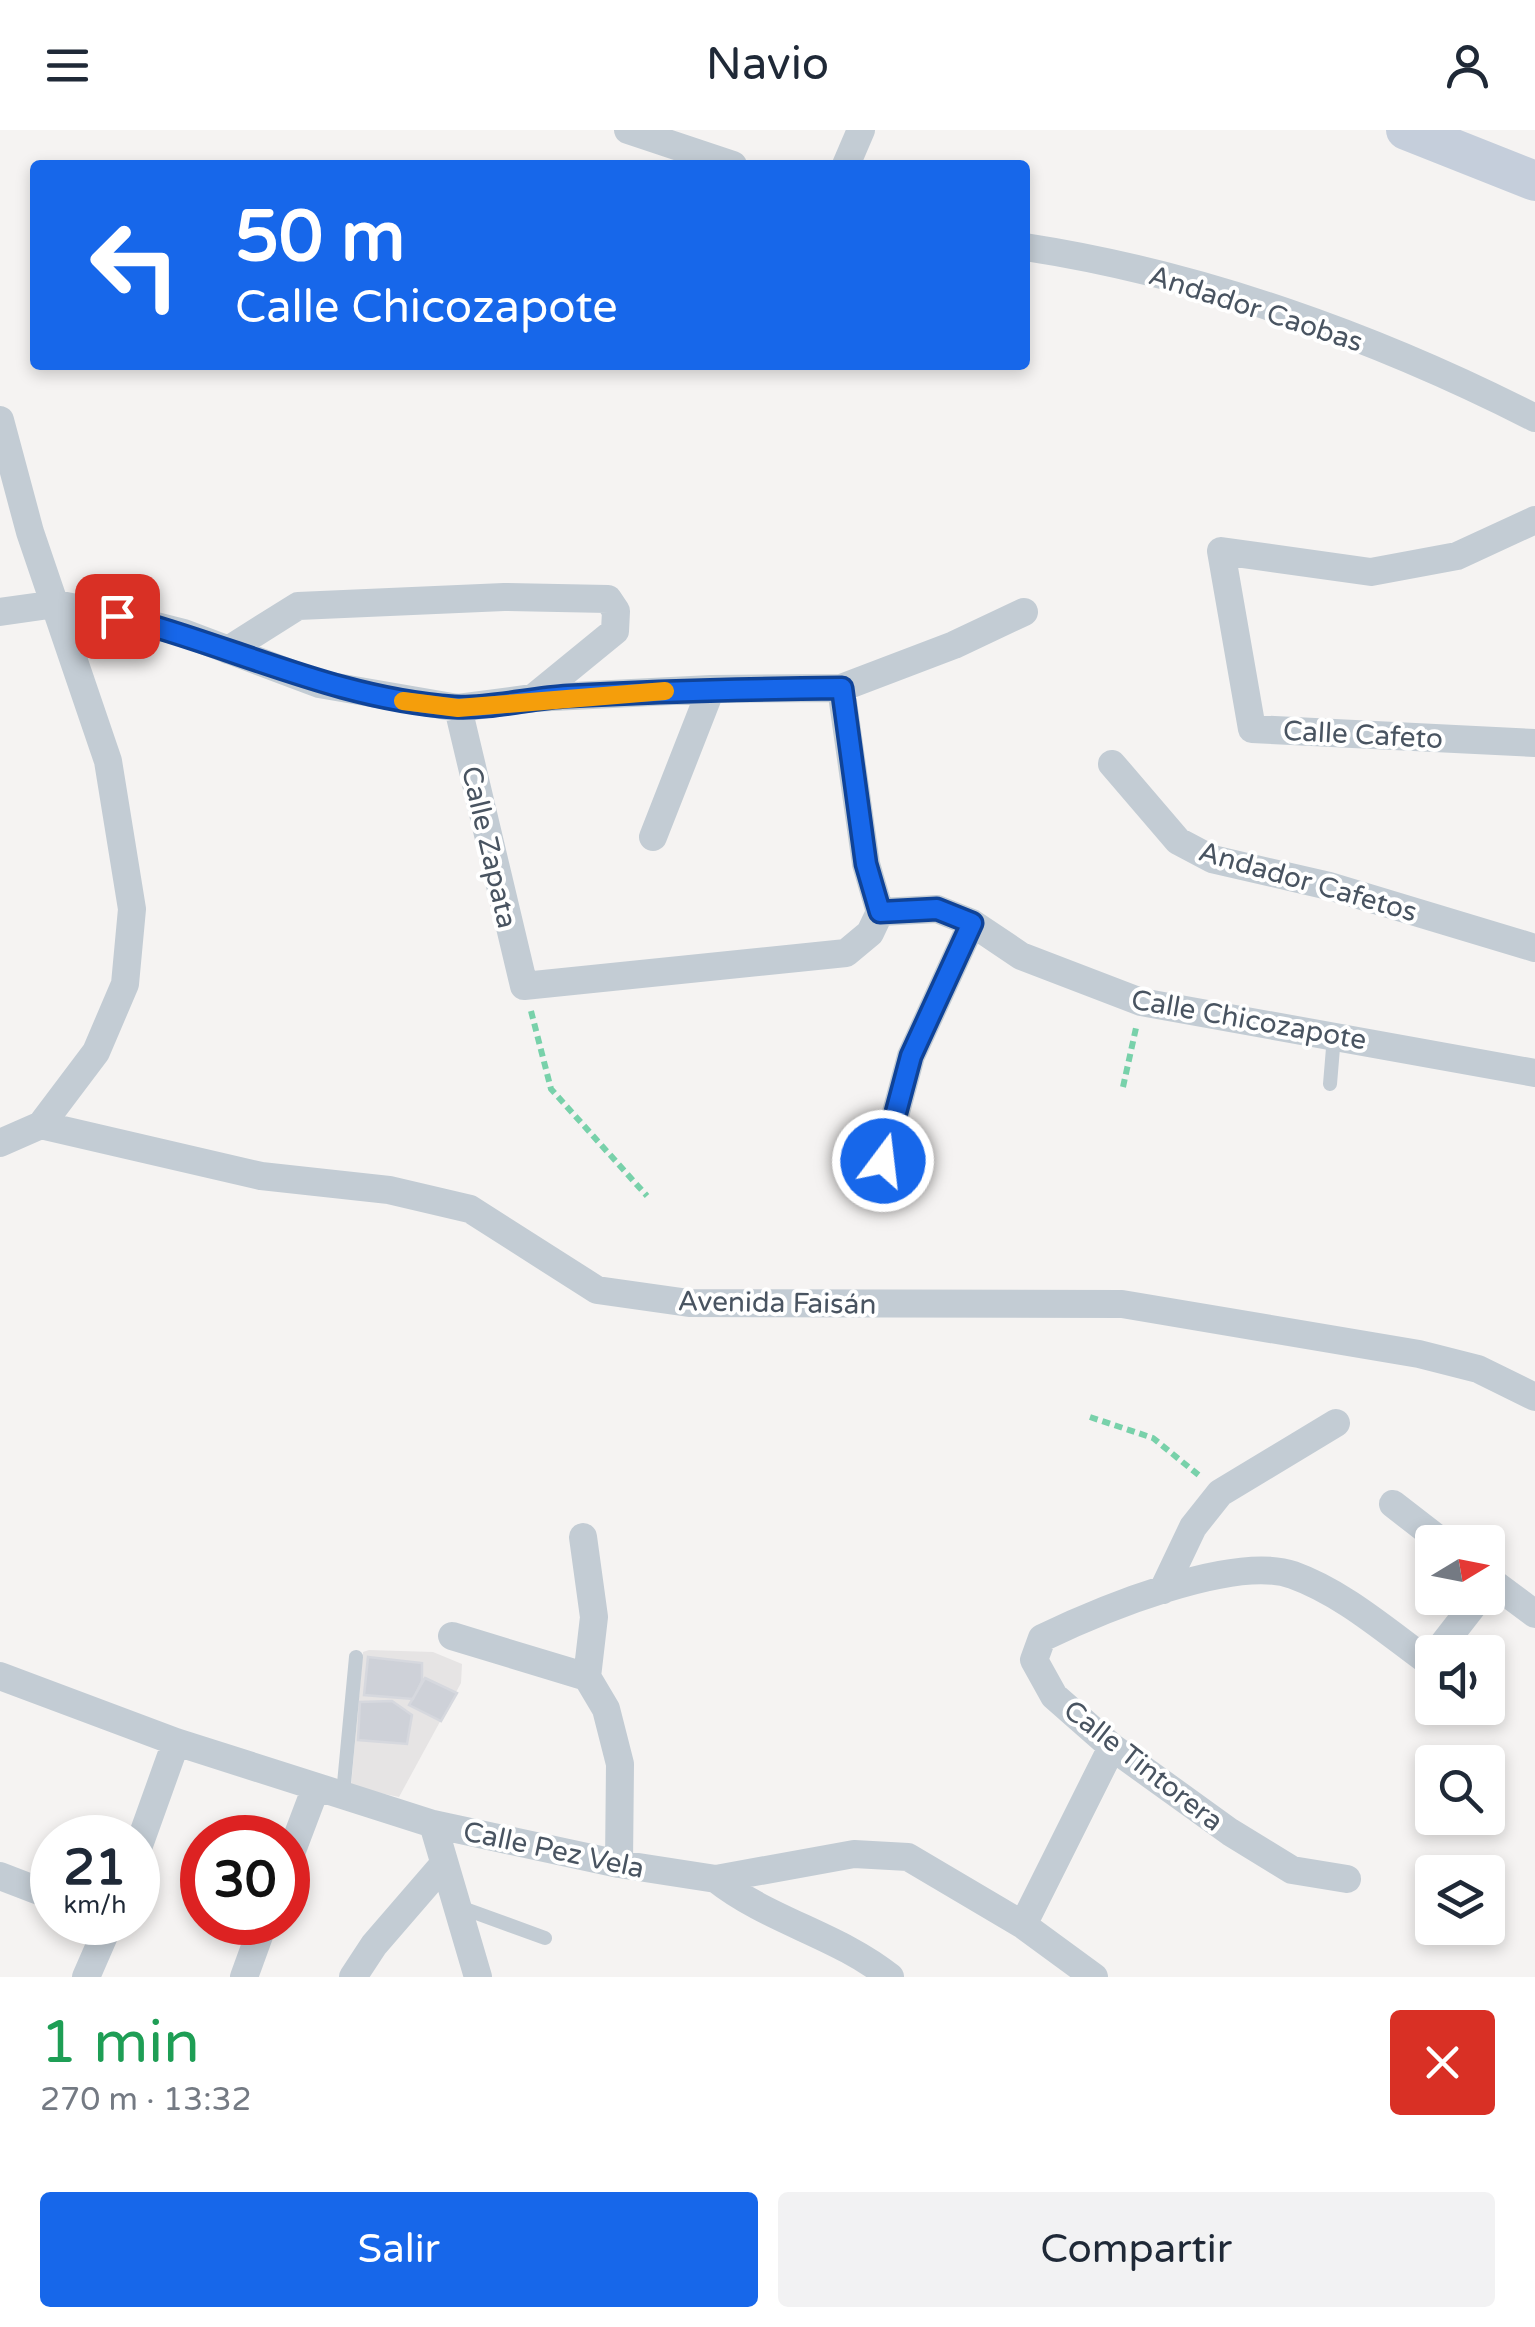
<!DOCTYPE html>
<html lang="es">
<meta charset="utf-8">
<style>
body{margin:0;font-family:"Varela Round",sans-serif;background:#f2f2f3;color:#1f2937;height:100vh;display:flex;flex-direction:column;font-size:38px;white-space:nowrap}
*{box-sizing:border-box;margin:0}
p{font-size:32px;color:#747a83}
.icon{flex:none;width:55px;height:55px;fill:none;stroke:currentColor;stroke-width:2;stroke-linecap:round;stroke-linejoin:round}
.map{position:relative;height:1847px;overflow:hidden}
.side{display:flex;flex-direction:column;background:#fff;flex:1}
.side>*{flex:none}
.top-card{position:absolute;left:30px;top:30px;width:1000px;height:210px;border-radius:10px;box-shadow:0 5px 15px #0003;background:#1767ea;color:#fff;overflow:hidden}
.needle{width:65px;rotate:80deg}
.buttons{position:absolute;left:1415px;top:1395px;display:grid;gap:20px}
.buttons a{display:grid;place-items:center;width:90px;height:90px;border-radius:10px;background:#fff;box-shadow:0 5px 15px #0003;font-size:50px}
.speed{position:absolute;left:30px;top:1685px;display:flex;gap:20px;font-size:50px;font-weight:700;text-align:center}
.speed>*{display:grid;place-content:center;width:130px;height:130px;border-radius:50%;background:#fff;box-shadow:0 5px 15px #0003;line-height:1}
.speed small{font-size:25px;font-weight:400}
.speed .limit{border:15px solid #d22;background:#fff;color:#111}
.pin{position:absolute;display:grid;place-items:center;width:85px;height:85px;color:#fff;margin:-42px;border-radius:20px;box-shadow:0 5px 15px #0006}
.me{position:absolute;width:110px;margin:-55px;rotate:15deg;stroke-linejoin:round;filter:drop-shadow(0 0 8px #0008)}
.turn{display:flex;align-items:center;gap:35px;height:210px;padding:0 40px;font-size:45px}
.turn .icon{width:130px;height:130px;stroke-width:2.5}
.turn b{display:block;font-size:70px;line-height:85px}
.round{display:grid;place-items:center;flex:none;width:105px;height:105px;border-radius:10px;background:#f2f2f3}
.overview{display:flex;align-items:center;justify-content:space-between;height:170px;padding:0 40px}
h1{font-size:60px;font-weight:600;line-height:75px;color:#1e9e55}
.primary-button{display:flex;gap:20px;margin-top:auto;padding:20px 40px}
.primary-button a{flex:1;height:115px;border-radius:10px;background:#1767ea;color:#fff;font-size:40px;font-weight:600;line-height:115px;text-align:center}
.primary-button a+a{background:#f2f2f3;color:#1f2937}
header{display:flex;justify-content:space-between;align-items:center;height:130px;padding:0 40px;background:#fff;font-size:45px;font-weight:600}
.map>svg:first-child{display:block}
.education{fill:#e6e4e4}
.building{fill:#ced1d8;stroke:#d6d8de;stroke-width:2.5}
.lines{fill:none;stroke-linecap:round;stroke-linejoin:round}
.path{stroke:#78d1aa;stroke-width:6;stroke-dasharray:8 5;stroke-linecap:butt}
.lane{stroke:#c3ccd4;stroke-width:14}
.street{stroke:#c3ccd4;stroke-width:28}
.secondary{stroke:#c5cedb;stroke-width:40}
.route-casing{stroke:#0f4398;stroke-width:25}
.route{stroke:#1767ea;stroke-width:18}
.slow{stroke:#f59e0b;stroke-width:18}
.labels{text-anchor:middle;stroke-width:8;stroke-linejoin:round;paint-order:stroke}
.street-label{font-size:28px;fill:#495461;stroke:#fff}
</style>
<header><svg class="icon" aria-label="menu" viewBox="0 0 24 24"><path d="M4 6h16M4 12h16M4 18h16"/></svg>Navio<svg class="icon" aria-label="person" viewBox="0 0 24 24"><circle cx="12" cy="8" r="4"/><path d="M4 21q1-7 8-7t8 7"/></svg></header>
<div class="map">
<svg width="1535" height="1847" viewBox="0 0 1535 1847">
<rect width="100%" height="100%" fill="#f5f3f2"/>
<path class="education" d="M369 1520 433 1522 462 1534 461 1553 399 1667 351 1657 363 1522Z"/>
<path class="building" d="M368 1527 422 1533V1551L413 1569 364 1565Z
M425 1548 457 1563 441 1591 409 1575Z
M392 1571 412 1585 407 1614 358 1610 360 1572Z"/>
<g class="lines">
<path class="path" d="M531 881 551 959 647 1066
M1123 957 1136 898
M1090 1287 1153 1308 1201 1347"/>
<path class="lane" d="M1330 954 1334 906
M343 1664 356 1527
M457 1776 545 1808"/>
<path class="street" d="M628 0 733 35
M846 35 861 0
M1025 117C1201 144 1376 207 1535 288
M0 290 30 402 108 631 132 779 125 854 96 922 41 995 0 1013
M1535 390 1457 426 1371 442 1221 421 1252 599 1535 613
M0 482 56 474 117 486 184 503 319 554 458 578 533 568 711 559 841 558 954 515 1024 482
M228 520 298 476 504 467 608 469 616 481 615 501 533 568
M841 558 866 734 880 782
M458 578 524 856 846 823 870 803 880 782
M1112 634 1178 711 1212 729 1329 756 1535 818
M653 707 711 559
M880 782 937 779 972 793 1021 826 1141 872 1535 943
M41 995 261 1046 389 1060 470 1079 597 1160 689 1173 1122 1174 1419 1224 1478 1239 1535 1267
M883 1031 911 926 972 793
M1393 1374 1442 1412
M583 1407 594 1487 587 1547 606 1579 620 1634 619 1734
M1488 1449 1535 1484
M1163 1460 1193 1397 1220 1363 1336 1293
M452 1506 587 1547
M1437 1522 1479 1468
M0 1546 176 1612 433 1694 619 1734 716 1749 854 1724 908 1727 1023 1795 1094 1847
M433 1694 478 1847
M138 1718 176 1612
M288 1731 316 1657
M0 1746 52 1766
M716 1749C769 1791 838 1805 890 1847
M1347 1749 1292 1740 1230 1702 1112 1617 1054 1566 1034 1530 1042 1508C1098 1481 1233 1424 1293 1445 1343 1463 1386 1501 1429 1532L1432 1528
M1023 1795 1112 1617
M86 1847 110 1792
M244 1847 264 1792
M353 1847 374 1815 444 1734"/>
<path class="secondary" d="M1406 0 1535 51"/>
</g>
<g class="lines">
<g class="route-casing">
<path id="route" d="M117 486C231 515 335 569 454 577 490 579 531 568 568 566 659 561 750 559 842 558L866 734 880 782 937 779 972 793 911 926 883 1031"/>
</g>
<use href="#route" class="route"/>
<path class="slow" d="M403 571 458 578 665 561"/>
</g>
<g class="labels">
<g class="street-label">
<text transform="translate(1256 178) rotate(18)" y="10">Andador Caobas</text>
<text transform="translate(1363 604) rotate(3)" y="10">Calle Cafeto</text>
<text transform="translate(490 717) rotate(77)" y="10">Calle Zapata</text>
<text transform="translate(1308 751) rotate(16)" y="10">Andador Cafetos</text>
<text transform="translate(1249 889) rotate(10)" y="10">Calle Chicozapote</text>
<text transform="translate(777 1172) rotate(1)" y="10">Avenida Faisán</text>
<text transform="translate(1144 1635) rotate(38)" y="10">Calle Tintorera</text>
<text transform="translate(554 1719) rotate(12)" y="10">Calle Pez Vela</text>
</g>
</g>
</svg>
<div class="buttons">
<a><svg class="needle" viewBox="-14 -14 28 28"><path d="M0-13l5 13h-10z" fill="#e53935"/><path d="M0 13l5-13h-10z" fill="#747a83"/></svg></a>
<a><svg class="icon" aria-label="sound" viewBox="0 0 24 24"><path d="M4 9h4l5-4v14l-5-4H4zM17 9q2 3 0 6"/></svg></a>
<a><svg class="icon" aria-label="search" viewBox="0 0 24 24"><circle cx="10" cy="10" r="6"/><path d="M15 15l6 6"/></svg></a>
<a><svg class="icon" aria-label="layers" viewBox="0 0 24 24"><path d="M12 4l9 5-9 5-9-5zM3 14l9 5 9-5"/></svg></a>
</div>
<div class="speed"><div>21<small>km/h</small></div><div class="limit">30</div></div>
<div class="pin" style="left:117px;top:486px;background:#d93025"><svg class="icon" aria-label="arrive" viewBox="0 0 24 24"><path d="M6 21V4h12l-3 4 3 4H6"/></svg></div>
<svg class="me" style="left:883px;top:1031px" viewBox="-20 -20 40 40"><circle r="17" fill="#1767ea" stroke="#fff" stroke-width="3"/><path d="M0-11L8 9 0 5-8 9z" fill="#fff"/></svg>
<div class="top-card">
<div class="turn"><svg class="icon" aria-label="left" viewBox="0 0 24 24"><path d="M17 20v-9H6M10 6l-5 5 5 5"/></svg><div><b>50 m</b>Calle Chicozapote</div></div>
</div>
</div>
<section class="side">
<div class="overview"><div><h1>1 min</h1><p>270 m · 13:32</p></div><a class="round" style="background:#d93025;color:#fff"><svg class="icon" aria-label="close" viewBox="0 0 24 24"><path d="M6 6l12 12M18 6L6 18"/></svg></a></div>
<div class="primary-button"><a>Salir</a><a>Compartir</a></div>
</section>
